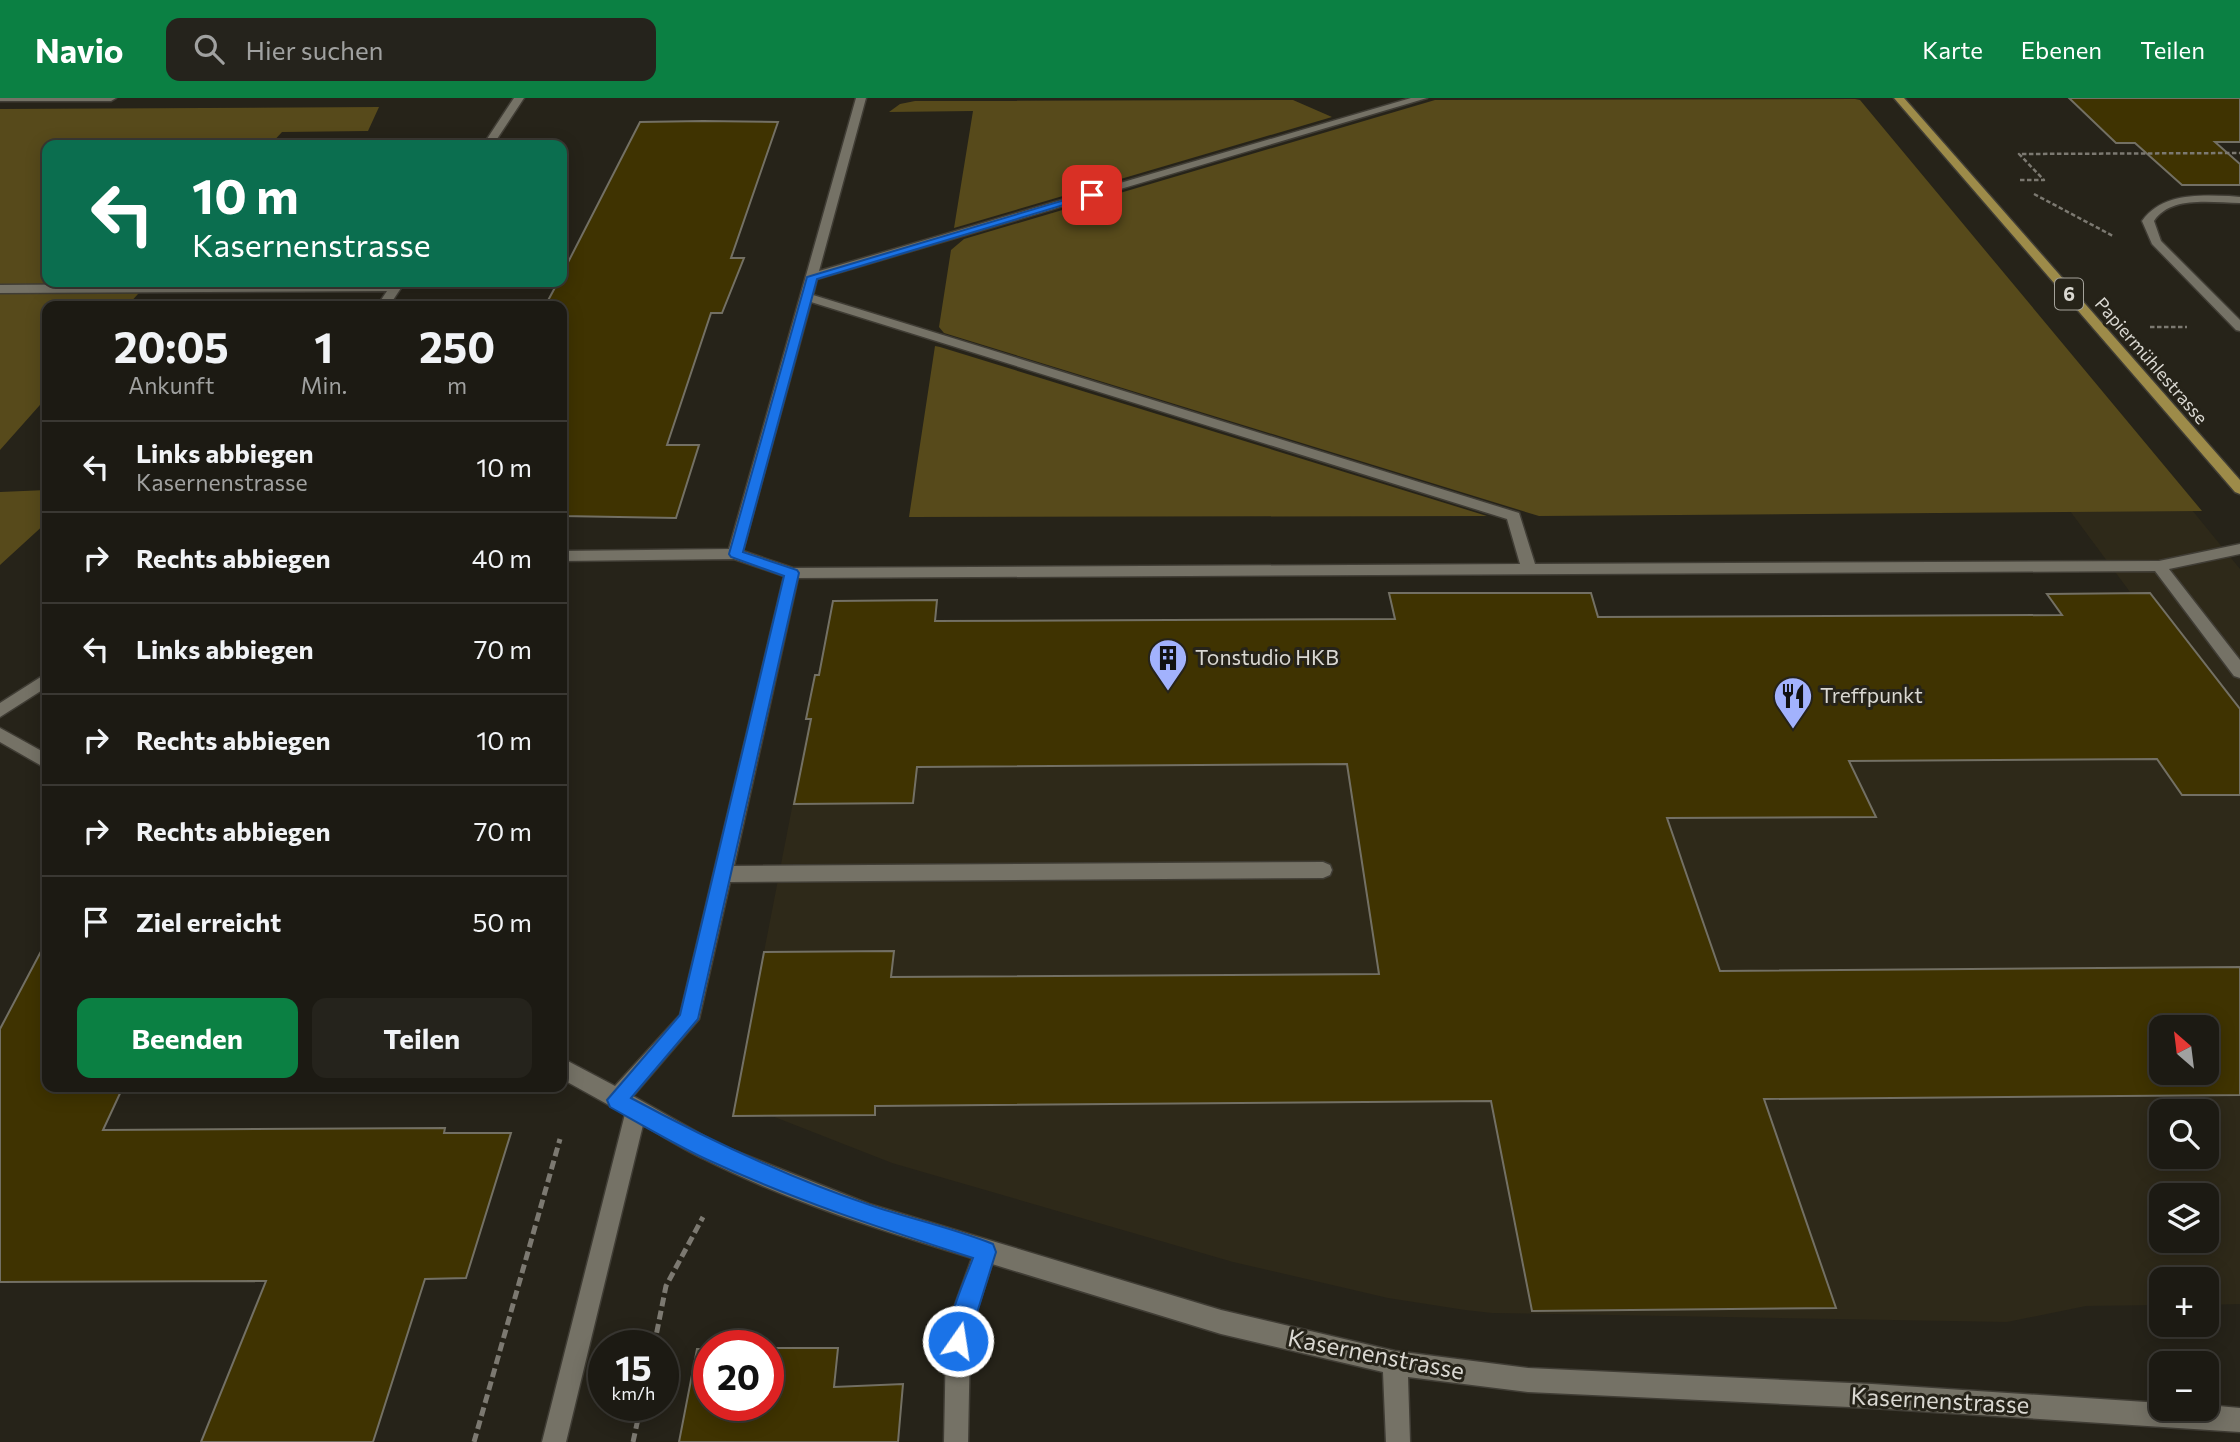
<!DOCTYPE html>
<html lang="de">
<meta charset="utf-8">
<style>
body{margin:0;font-family:Commissioner,sans-serif;background:#25231c;color:#f1f3f6;height:100vh;display:flex;flex-direction:column;font-size:26px;white-space:nowrap}
*{box-sizing:border-box;margin:0}
p{font-size:23px;color:#a0a1a0}
.icon{flex:none;width:38px;height:38px;fill:none;stroke:currentColor;stroke-width:2;stroke-linecap:round;stroke-linejoin:round}
.map{position:relative;flex:1;overflow:hidden}
.details{position:absolute;left:42px;top:203px;width:525px;height:791px;display:flex;flex-direction:column;background:#1c1a13;border-radius:14px;box-shadow:0 4px 18px #0003,0 0 0 2px #3a3833}
.details>*{flex:none}
.hud{position:absolute;left:42px;top:42px;width:525px;height:147px;border-radius:14px;box-shadow:0 4px 18px #0003,0 0 0 2px #3a3833;background:#0b6e4f;color:#fff;overflow:hidden}
.needle{width:46px;rotate:332deg}
.buttons{position:absolute;left:2149px;top:917px;display:grid;gap:14px}
.buttons a{display:grid;place-items:center;width:70px;height:70px;border-radius:14px;background:#1c1a13;box-shadow:0 4px 18px #0003,0 0 0 2px #3a3833;font-size:35px}
.speed{position:absolute;left:588px;top:1232px;display:flex;gap:14px;font-size:35px;font-weight:700;text-align:center}
.speed>*{display:grid;place-content:center;width:91px;height:91px;border-radius:50%;background:#1c1a13;box-shadow:0 4px 18px #0003,0 0 0 2px #3a3833;line-height:1}
.speed small{font-size:18px;font-weight:400}
.speed .limit{border:10px solid #d22;background:#fff;color:#111}
.pin{position:absolute;display:grid;place-items:center;width:60px;height:60px;color:#fff;margin:-30px;border-radius:14px;box-shadow:0 4px 10px #0006}
.me{position:absolute;width:77px;margin:-38px;rotate:13deg;stroke-linejoin:round;filter:drop-shadow(0 0 5px #0008)}
.turn{display:flex;align-items:center;gap:24px;height:147px;padding:0 35px;font-size:32px}
.turn .icon{width:91px;height:91px;stroke-width:2.5}
.turn b{display:block;font-size:49px;line-height:60px}
.eta{display:flex;justify-content:space-evenly;align-items:center;height:119px;text-align:center}
.eta b{font-size:42px;font-weight:700;line-height:49px}
.button{display:flex;gap:14px;margin-top:auto;padding:14px 35px}
.button a{flex:1;height:80px;border-radius:14px;background:#0b8043;color:#fff;font-size:28px;font-weight:700;line-height:80px;text-align:center}
.button a+a{background:#25231c;color:#f1f3f6}
ul{padding:0;list-style:none}
li{display:flex;align-items:center;gap:21px;height:91px;padding:0 35px;border-top:2px solid #3a3833}
li div{flex:1}
li b{display:block;font-size:26px}
li em{font-style:normal}
header{display:flex;align-items:center;gap:42px;box-sizing:border-box;height:98px;padding:0 35px;background:#0b8043;color:#fff}
header strong{font-size:33px}
nav{display:flex;gap:38px;margin-inline-start:auto;font-size:24px}
.search{width:490px;height:63px;background:#25231c;display:flex;align-items:center;gap:18px;box-sizing:border-box;padding:0 24px;border-radius:14px;color:#a0a1a0;font-size:26px}
.map>svg:first-child{display:block}
.built{fill:#2e2919;fill-rule:evenodd}
.green{fill:#574a1b}
.building{fill:#3f3301;stroke:#737064;stroke-width:2;fill-rule:evenodd}
.lines{fill:none;stroke-linecap:round;stroke-linejoin:round}
.minor-casing{stroke:#403d35;stroke-width:3}
.major-casing{stroke:#403d35;stroke-width:3}
.path-far1{stroke:#7c7971;stroke-width:2.5;stroke-dasharray:4.5 2.5;stroke-linecap:butt}
.path{stroke:#7c7971;stroke-width:5;stroke-dasharray:9 4.5;stroke-linecap:butt}
.minor{fill:#757266;fill-rule:evenodd}
.major{fill:#9d8b49;fill-rule:evenodd}
.route{fill:#1a73e8;stroke:#114b97;stroke-width:2}
.labels{text-anchor:middle;stroke-width:6;stroke-linejoin:round;paint-order:stroke}
.far-street-label{font-size:18px;fill:#dad8d2;stroke:#262319}
.shield{fill:#262319;stroke:#a4a29a;stroke-width:2}
.shield-label{font-size:19px;font-weight:bold;fill:#dad8d2}
.poi-label{font-size:21px;fill:#dad8d2;stroke:#262319;text-anchor:start}
.near-street-label{font-size:24px;fill:#dad8d2;stroke:#262319}
</style>
<header>
<strong>Navio</strong>
<div class="search"><svg class="icon" aria-label="search" viewBox="0 0 24 24"><circle cx="10" cy="10" r="6"/><path d="M15 15l6 6"/></svg>Hier suchen</div>
<nav><a>Karte</a><a>Ebenen</a><a>Teilen</a></nav>
</header>
<div class="map">
<svg width="2240" height="1344" viewBox="0 0 2240 1344">
<rect width="100%" height="100%" fill="#262319"/>
<path class="built" d="M2192 412 2240 471V1206L2207 1207V1181H2161V1207L2086 1208 2007 1224 1492 1215 1465 1212 1388 1200 1233 1164 892 1065 772 1018 732 1019 809 622H805L815 576H818L833 502 938 501 936 522 1393 520 1389 495 1591 494 1600 519 2059 516 2046 495 2130 494 2070 413ZM2161 929H2207V975H2161ZM2161 1013H2207V1059H2161ZM2161 1097H2207V1143H2161Z"/>
<path class="green" d="M1855 1 1860 2 2202 413 1539 418 944 235 939 229 951 152 964 141 1435 2Z
M1293 2 1332 19 954 130 973 13 889 14 900 6 915 3Z
M379 9 368 33 282 34 270 47H47V184H149L127 208H47V299L0 352V11Z
M935 248 940 249 1487 418 909 419Z
M47 392V424L0 467V394Z"/>
<path class="building" d="M2069 0H2240V44H2215L2240 66V87H2182L2135 45H2116Z
M703 23 778 24 731 160H744L722 215H711L667 347H699L676 420 562 418V208H545L558 184H562V176L640 24Z
M1389 495H1591L1598 519 2062 517 2047 496 2150 495 2240 611V697H2182L2157 661 1849 663 1876 719 1667 720 1720 873 2240 869V997L1764 1001 1836 1210 1532 1213 1491 1003 875 1008V1017L733 1018 764 854 894 853 891 879 1379 876 1347 666 917 669 913 705 794 706 811 621H806L815 577H819L833 503 937 502 935 523 1395 521ZM2161 929H2207V975H2161Z
M47 842V989H123L103 1032 445 1030 444 1035H511L466 1180 425 1181 373 1344H201L266 1183 0 1184V931Z
M768 1250H838L834 1289 903 1286 898 1344H679L697 1251H709V1307H768Z"/>
<g class="lines">
<g class="minor-casing">
<path id="minor" d="M0 0H116L111 3H0Z
M514 0H524L493 47H483Z
M856 0H866L819 173 1411 0H1427L817 181 813 197 1519 415 1535 466 2159 463 2240 446V456L2169 471 2240 562V580L2234 578 2155 473 798 480 734 768 1323 764 1330 767 1332 772 1330 777 1323 780 730 784 699 921 633 998 720 1047 869 1106 1221 1212 1395 1253 1528 1270 1872 1286 2161 1305V1311H2207V1307L2240 1310V1334L1872 1310 1528 1294 1408 1279 1410 1344H1386L1383 1274 1221 1236 992 1166 976 1215 970 1243 968 1344H944L946 1243 952 1215 972 1160C881 1132 789 1104 704 1061 683 1051 663 1038 643 1027L566 1344H542L625 1016 562 981V960L615 988 680 917 784 478 734 461 562 463V453L729 451ZM811 204 1507 421 1520 466 793 470 743 453Z
M2229 98 2240 99V105C2213 105 2171 97 2154 123L2161 143 2240 222V233L2236 232 2152 146 2142 123C2162 95 2198 97 2229 98Z
M393 184H405L389 208H377L387 193 0 195V187Z
M47 575V589L0 619V605Z
M0 630 47 656V671L0 644Z"/>
</g>
<g class="major-casing">
<path id="major" d="M1894 0H1904L2240 382V396L2235 394Z"/>
</g>
<path class="path-far1" d="M2020 82H2044L2019 56 2240 55
M2034 96 2113 138
M2150 229H2187"/>
<path class="path" d="M654 1248 666 1188 703 1119
M474 1344 560 1041
M633 1344 641 1307"/>
<use href="#minor" class="minor"/>
<use href="#major" class="major"/>
</g>
<path class="route" d="M1088 95 1097 97 817 181 743 454 797 472 799 475 698 921 631 1000C709 1042 786 1079 870 1107 911 1121 953 1130 993 1146L996 1154 966 1250 958 1254 950 1250C942 1230 965 1182 973 1160 883 1131 794 1102 708 1062 674 1046 642 1027 610 1009L607 1002 680 917 784 478 731 459 729 456 807 179Z"/>
<defs>
<g id="building-pin" transform="scale(2.0125)"><path d="M0 17L-7.5 6A9.5 9.5 0 1 1 7.5 6Z" fill="#a2b2fd" stroke="#262319"/><path d="M-4-6H4V6H1V3H-1V6H-4ZM-2.5-4.3h1.7v1.8h-1.7ZM.8-4.3h1.7v1.8H.8ZM-2.5-1h1.7V.8h-1.7ZM.8-1h1.7V.8H.8Z" fill="#111"/></g>
<g id="restaurant-pin" transform="scale(2.0125)"><path d="M0 17L-7.5 6A9.5 9.5 0 1 1 7.5 6Z" fill="#a2b2fd" stroke="#262319"/><path d="M-5-6h1v4h1v-4h1v4h1v-4h1v5L-1.5 .5V6h-2V.5L-5-1ZM5-6V6H3V1.5H1.5Q1.5-4 5-6Z" fill="#111"/></g>
</defs>
<g fill-rule="evenodd">
<use href="#building-pin" x="1168" y="560"/>
<use href="#restaurant-pin" x="1793" y="598"/>
</g>
<g class="labels">
<g class="far-street-label">
<text transform="translate(2151 263) rotate(49)" y="6">Papiermühlestrasse</text>
</g>
<rect class="shield" x="2055" y="180.5" width="28" height="31" rx="5"/>
<g class="shield-label">
<text x="2069" y="203">6</text>
</g>
<g class="poi-label">
<text x="1195" y="567">Tonstudio HKB</text>
<text x="1820" y="605">Treffpunkt</text>
</g>
<g class="near-street-label">
<text transform="translate(1376 1257) rotate(11)" y="8">Kasernenstrasse</text>
<text transform="translate(1940 1303) rotate(3)" y="8">Kasernenstrasse</text>
</g>
</g>
</svg>
<div class="buttons">
<a><svg class="needle" viewBox="-14 -14 28 28"><path d="M0-13l5 13h-10z" fill="#e53935"/><path d="M0 13l5-13h-10z" fill="#a0a1a0"/></svg></a>
<a><svg class="icon" aria-label="search" viewBox="0 0 24 24"><circle cx="10" cy="10" r="6"/><path d="M15 15l6 6"/></svg></a>
<a><svg class="icon" aria-label="layers" viewBox="0 0 24 24"><path d="M12 4l9 5-9 5-9-5zM3 14l9 5 9-5"/></svg></a>
<a>+</a>
<a>−</a>
</div>
<div class="speed"><div>15<small>km/h</small></div><div class="limit">20</div></div>
<div class="pin" style="left:1092px;top:97px;background:#d93025"><svg class="icon" aria-label="arrive" viewBox="0 0 24 24"><path d="M6 21V4h12l-3 4 3 4H6"/></svg></div>
<svg class="me" style="left:958px;top:1243px" viewBox="-20 -20 40 40"><circle r="17" fill="#1a73e8" stroke="#fff" stroke-width="3"/><path d="M0-11L8 9 0 5-8 9z" fill="#fff"/></svg>
<div class="hud">
<div class="turn"><svg class="icon" aria-label="left" viewBox="0 0 24 24"><path d="M17 20v-9H6M10 6l-5 5 5 5"/></svg><div><b>10 m</b>Kasernenstrasse</div></div>
</div>
<section class="details">
<div class="eta">
<div><b>20:05</b><p>Ankunft</p></div>
<div><b>1</b><p>Min.</p></div>
<div><b>250</b><p>m</p></div>
</div>
<ul>
<li><svg class="icon" aria-label="left" viewBox="0 0 24 24"><path d="M17 20v-9H6M10 6l-5 5 5 5"/></svg><div><b>Links abbiegen</b><p>Kasernenstrasse</p></div><em>10 m</em></li>
<li><svg class="icon" aria-label="right" viewBox="0 0 24 24"><path d="M7 20v-9h11M14 6l5 5-5 5"/></svg><div><b>Rechts abbiegen</b></div><em>40 m</em></li>
<li><svg class="icon" aria-label="left" viewBox="0 0 24 24"><path d="M17 20v-9H6M10 6l-5 5 5 5"/></svg><div><b>Links abbiegen</b></div><em>70 m</em></li>
<li><svg class="icon" aria-label="right" viewBox="0 0 24 24"><path d="M7 20v-9h11M14 6l5 5-5 5"/></svg><div><b>Rechts abbiegen</b></div><em>10 m</em></li>
<li><svg class="icon" aria-label="right" viewBox="0 0 24 24"><path d="M7 20v-9h11M14 6l5 5-5 5"/></svg><div><b>Rechts abbiegen</b></div><em>70 m</em></li>
<li><svg class="icon" aria-label="arrive" viewBox="0 0 24 24"><path d="M6 21V4h12l-3 4 3 4H6"/></svg><div><b>Ziel erreicht</b></div><em>50 m</em></li>
</ul>
<div class="button"><a>Beenden</a><a>Teilen</a></div>
</section>
</div>
